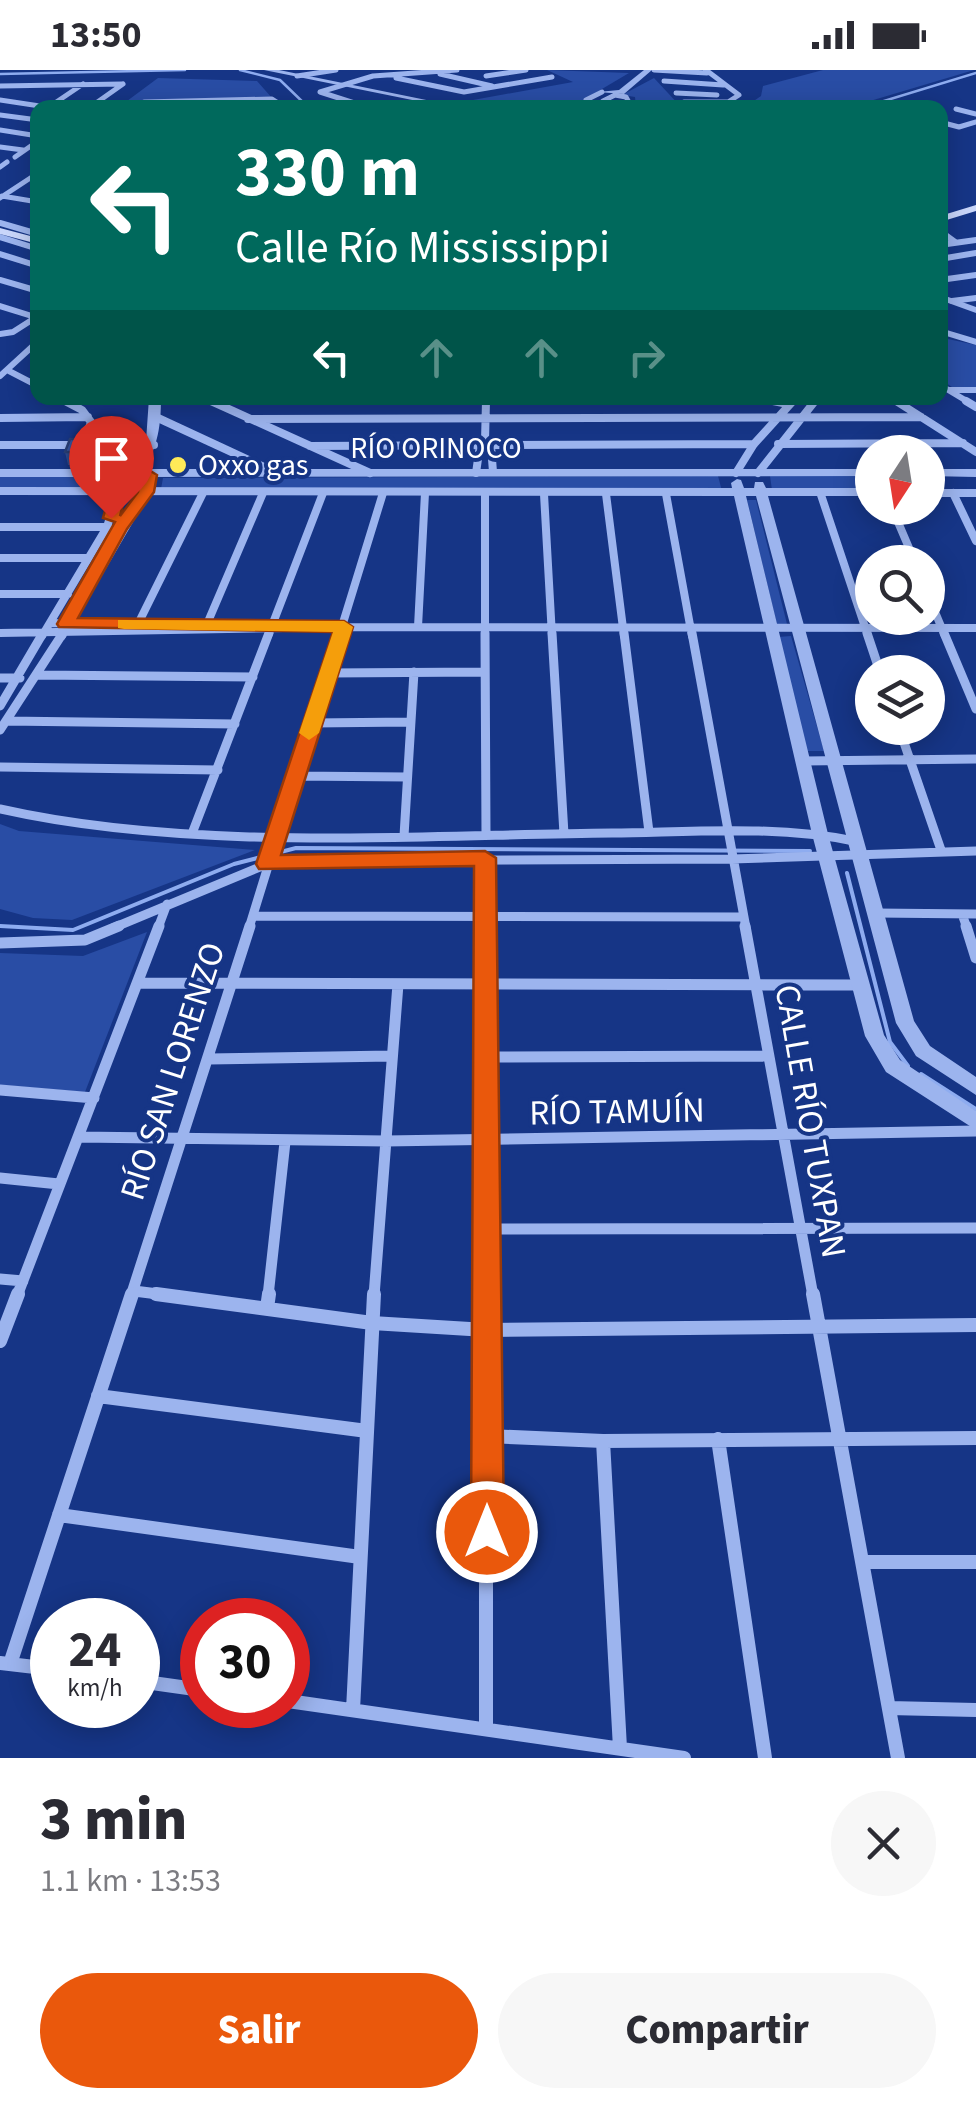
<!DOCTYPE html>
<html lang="es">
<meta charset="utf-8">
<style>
body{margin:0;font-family:"Source Sans 3",sans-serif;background:#f7f7f7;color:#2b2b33;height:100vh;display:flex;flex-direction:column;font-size:38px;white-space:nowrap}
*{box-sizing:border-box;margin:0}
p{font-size:32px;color:#7c7c81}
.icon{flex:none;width:55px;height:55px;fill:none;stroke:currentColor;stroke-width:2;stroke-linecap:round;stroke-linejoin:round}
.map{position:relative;height:1688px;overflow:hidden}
.side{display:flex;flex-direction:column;background:#fff;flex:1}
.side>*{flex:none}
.hud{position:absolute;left:30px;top:30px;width:918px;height:305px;border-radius:20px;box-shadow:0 5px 25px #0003;background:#00695c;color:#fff;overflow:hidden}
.needle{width:65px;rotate:192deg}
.tools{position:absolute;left:855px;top:365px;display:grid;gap:20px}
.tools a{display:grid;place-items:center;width:90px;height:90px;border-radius:50%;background:#fff;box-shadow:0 5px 25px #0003;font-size:50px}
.speed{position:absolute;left:30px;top:1528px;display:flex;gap:20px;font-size:50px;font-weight:700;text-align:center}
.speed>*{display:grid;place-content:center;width:130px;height:130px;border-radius:50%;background:#fff;box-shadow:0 5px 25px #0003;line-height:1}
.speed small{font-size:25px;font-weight:400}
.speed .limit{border:15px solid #d22;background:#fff;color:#111}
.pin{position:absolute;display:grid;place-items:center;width:85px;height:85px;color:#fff;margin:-102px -42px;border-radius:50% 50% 50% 0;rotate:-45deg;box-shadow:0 0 10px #0007}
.pin .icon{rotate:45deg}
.me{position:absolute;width:110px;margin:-55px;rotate:0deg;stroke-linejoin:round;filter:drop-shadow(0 0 8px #0008)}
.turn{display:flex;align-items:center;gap:35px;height:210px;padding:0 40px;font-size:45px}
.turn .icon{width:130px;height:130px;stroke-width:2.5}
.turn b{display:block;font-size:70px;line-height:85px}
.lanes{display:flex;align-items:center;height:95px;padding:0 40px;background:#0003;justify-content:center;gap:50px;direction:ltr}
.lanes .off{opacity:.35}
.round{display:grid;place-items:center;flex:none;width:105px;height:105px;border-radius:52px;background:#f7f7f7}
.summary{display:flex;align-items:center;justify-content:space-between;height:170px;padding:0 40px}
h1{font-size:60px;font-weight:800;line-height:75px}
.cta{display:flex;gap:20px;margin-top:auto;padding:20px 40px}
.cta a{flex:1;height:115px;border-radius:60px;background:#ea580c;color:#fff;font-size:40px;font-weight:800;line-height:115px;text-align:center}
.cta a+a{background:#f7f7f7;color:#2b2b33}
.status{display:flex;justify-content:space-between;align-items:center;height:70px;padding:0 50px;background:#fff;direction:ltr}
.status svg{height:28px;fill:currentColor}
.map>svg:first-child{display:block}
.green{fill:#294da5}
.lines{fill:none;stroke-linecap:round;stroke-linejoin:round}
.stream-far1{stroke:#8eacf0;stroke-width:2.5}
.stream{stroke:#8eacf0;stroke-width:4}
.minor-far5{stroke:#9cb4ee;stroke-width:5}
.minor-far4{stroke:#9cb4ee;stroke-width:6}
.minor-far3{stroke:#9cb4ee;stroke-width:8}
.minor-far2{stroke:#9cb4ee;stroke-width:9}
.minor-far1{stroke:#9cb4ee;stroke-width:11}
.minor{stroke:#9cb4ee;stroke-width:14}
.tertiary{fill:#9cb4ee;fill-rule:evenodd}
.secondary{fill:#c9d6fa;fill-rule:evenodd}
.wall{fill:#324e96}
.shaded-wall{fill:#29407a}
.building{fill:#3a5bae;stroke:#29407a;stroke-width:2.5}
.route{fill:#ea580c;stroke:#983908;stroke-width:2.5;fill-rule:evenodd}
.slow{fill:#f59e0b}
.poi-dot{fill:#ffea58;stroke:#163586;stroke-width:4}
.labels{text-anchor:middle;stroke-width:8;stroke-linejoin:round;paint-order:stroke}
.far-street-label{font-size:30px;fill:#fff;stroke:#163586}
.far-poi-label{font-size:30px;fill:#fff;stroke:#163586;text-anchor:start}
.street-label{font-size:35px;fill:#fff;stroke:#163586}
</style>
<div class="status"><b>13:50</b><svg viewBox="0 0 49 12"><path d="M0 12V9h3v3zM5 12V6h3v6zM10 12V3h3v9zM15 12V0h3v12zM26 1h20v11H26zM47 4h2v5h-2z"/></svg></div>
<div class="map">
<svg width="976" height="1688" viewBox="0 0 976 1688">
<rect width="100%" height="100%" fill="#163586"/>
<path class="green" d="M547 0 629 3 580 32 451 34 573 12Z
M823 0H974L850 37H745L761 26 763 16Z
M158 8 257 11 272 28 127 31Z
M654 8 681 37H636L635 27 622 25Z
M948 269 976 275V319H955L940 309V271Z
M0 406 119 407 114 419 0 418Z
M718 406 722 421 161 419 163 408Z
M770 406H872V420H772Z
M747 430H756L787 554 777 555Z
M791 566 824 681H807L778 567Z
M0 754 19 761 255 780 72 850 33 848 0 839Z
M147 862 85 1022 0 1015V883L83 886Z"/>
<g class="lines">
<path class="stream-far1" d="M240 0 280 10 309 38
M0 4 185 0
M861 38 976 3"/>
<path class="stream" d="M847 803 890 972 908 996
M0 856 73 860 234 794 296 778 810 781
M921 1004 976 1039"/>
<path class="minor-far5" d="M654 0 707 3
M440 4 492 16
M297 6 336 0
M486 6 526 0
M396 8 464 22 552 7
M664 11 723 15
M0 16 122 14
M676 23 717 25
M0 30 53 38
M586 30 602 22
M603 31 615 25 626 27 632 38
M684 32H728L739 25 706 0
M49 37 83 14
M89 38 123 14
M130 38 144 32 272 29 286 38
M370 38 320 22 373 6 457 0
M956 39 976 44
M0 45 38 50
M940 52 959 57 976 52
M0 60 38 66
M0 77 23 80
M15 87 38 71
M0 97 7 92
M2 126 38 132
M0 128 38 103"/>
<path class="minor-far4" d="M0 153 38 164
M940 161 955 172
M0 167 38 179
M940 175 976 170
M0 184 38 196
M940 189 976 183
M0 210 38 221
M940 210 976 205
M952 231 976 228
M0 236 35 247
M940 261 976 272
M0 264 13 262 38 246
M9 301 38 316
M0 306 35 274
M940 315 970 333
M949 320H976
M60 328 70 333
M205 328 217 333
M761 328 785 333
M892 328 900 333
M486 333V328
M790 333 795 328
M813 333 817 328"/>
<path class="minor-far3" d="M65 331 82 340 91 352 83 375
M211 331 370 403
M486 331 485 371 491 376 493 402
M773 331 788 334
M896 331 976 382
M966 331 976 337
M0 348 88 347
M158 348 277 403
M248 349 921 347
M778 374 963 373
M0 375H154
M310 376 754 374
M476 403 480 375
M736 403 754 374 793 331
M758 403 815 331
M820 422 868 566
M485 423V566
M953 423 976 471
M544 424 552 566
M606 424 624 566
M666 424 692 566
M892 438 915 492
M0 457H109
M0 488H88
M0 524H68
M928 525 945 566
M52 553 246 555
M138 554 203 423
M207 554 263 423
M418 557 425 423
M0 563 344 557 976 558
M42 566 107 457 118 422
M62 566 146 422
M268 566 323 423
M339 566 383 423"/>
<path class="minor-far2" d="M485 563 486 763
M552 563 564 764
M624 563 649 762
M692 563 746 858
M867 563 880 602
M944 563 976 639
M328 603 484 602
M38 605 253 607
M0 608H20
M0 636 43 563
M7 651 235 654
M312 653 411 652
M899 658 941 780
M0 660 63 563
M804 691 976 689
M0 697 218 700
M295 706 407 707
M0 739C190 782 417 765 612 763 692 762 776 755 854 771
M193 761 269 563
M404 766 414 602
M485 788V858
M876 843 976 844
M962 844 967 858
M254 846 743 847
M113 858 267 794 290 791 732 789 976 781
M158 858 167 834
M249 858 340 563"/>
<path class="minor-far1" d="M485 856 486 1226
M745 856 813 1226
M966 856 976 888
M0 873 85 870 119 856
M140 913 859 915
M488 987 769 986
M209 989 391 986
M0 1020 94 1028
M79 1067 386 1071 976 1061
M0 1108 59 1114
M488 1159 976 1158
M0 1209 23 1211
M134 1221 174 1226
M17 1226 159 856
M131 1226 250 856
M268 1226 285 1072
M374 1226 398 914"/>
<path class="minor" d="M156 1224 372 1253 486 1260 976 1255
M486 1224V1659
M813 1224 898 1688
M267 1238 269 1224
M0 1271 18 1224
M98 1326 367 1361
M488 1366 603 1371 976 1368
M718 1369 765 1688
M603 1371 620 1678
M59 1445 360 1487
M865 1492H976
M0 1593 52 1599
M10 1594 132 1224
M138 1611 202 1620
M288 1631 684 1688
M889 1638 976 1640
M353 1640 374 1224"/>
<path class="tertiary" d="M264 0H279L441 33 437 35Z
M644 0H652L624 24 598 22 619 20Z
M940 224 976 237V243L940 230Z
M38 269V277L31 276V272Z
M149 328H161C161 355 158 376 144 399H872V406L139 407 131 413 127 412V407H0V399H132L146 371Z
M976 399V407L928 406V399Z
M737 409 741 410 744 418H754L755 412H763L766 418H872V426H768L914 951 930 976 976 1007V1025L916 986 896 953 756 426H746L828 764 884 965 900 990 976 1041V1060L886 1002 865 966 812 764 734 426 0 425V417L732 418 731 413Z
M928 419H976V427H928Z"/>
<path class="secondary" d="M976 135V141L940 152V146Z
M0 158 38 168V174L0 164Z"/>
</g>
<path class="wall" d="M65 382H98L92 395H68Z"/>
<path class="shaded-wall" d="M94 369 98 382 92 395 89 382Z"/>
<path class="building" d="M70 369H94L89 382H65Z"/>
<path class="route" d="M149 400 157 405 154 422 127 459 78 548 344 551 353 557 281 785 485 781 496 788 504 1462 499 1474 487 1479 476 1474 471 1462 474 796 259 799 256 794 333 562 59 557 57 554 115 452 103 448 110 422 129 401ZM140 409 138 422 120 446 126 423Z"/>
<path class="slow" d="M118 550 344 551 353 557 319 663 309 670 299 663 333 562 124 559 118 558Z"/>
<circle class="poi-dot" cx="178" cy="395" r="10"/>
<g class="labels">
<g class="far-street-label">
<text x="436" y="388">RÍO ORINOCO</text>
</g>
<g class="far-poi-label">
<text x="198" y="405">Oxxo gas</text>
</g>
<g class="street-label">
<text transform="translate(172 1001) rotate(-72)" y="12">RÍO SAN LORENZO</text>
<text transform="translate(617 1041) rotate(-1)" y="12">RÍO TAMUÍN</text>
<text transform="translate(811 1051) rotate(80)" y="12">CALLE RÍO TUXPAN</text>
</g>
</g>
</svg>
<div class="tools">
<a><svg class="needle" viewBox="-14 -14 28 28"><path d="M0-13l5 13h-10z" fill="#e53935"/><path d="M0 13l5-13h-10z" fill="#7c7c81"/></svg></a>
<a><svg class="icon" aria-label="search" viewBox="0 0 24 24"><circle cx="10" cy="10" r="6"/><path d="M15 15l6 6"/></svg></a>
<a><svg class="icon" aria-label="layers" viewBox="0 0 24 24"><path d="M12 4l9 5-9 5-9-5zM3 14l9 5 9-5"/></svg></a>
</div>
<div class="speed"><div>24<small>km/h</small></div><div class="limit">30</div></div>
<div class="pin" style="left:111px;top:448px;background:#d93025"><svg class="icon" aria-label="arrive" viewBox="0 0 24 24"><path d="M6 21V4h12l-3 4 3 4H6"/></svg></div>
<svg class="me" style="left:487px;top:1462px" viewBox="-20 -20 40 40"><circle r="17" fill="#ea580c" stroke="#fff" stroke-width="3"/><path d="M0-11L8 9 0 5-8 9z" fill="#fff"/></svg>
<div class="hud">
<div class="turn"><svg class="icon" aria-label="left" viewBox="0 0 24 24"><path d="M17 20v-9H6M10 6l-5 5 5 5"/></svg><div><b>330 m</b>Calle Río Mississippi</div></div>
<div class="lanes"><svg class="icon" aria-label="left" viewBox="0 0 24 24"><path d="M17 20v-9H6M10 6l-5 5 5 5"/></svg><svg class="icon off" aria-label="ahead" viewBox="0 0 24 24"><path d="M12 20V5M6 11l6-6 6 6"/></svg><svg class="icon off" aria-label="ahead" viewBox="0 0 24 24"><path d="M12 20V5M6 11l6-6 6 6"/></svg><svg class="icon off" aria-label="right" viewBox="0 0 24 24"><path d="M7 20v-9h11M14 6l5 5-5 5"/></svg></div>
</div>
</div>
<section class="side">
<div class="summary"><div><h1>3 min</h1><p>1.1 km · 13:53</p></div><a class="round"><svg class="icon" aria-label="close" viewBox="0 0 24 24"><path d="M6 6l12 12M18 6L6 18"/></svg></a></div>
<div class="cta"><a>Salir</a><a>Compartir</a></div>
</section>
